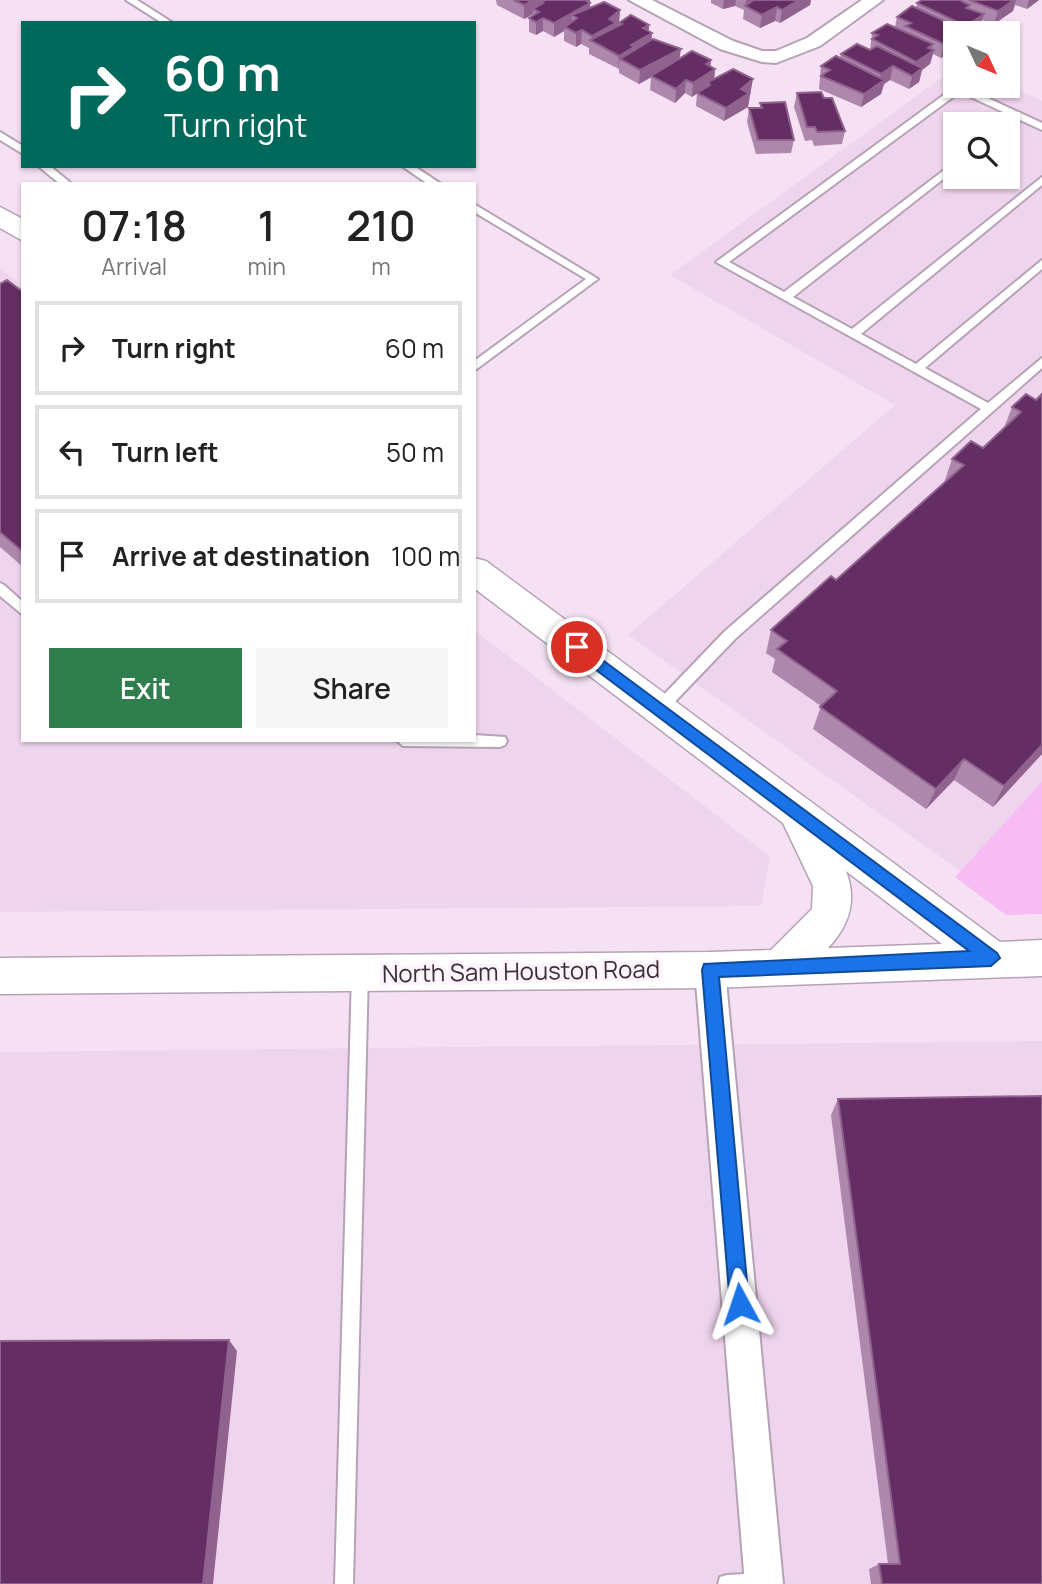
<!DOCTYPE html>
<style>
body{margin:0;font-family:Manrope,sans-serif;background:#f6f6f6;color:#222;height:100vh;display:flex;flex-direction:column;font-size:26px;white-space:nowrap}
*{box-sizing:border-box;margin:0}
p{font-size:23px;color:#767676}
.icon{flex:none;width:38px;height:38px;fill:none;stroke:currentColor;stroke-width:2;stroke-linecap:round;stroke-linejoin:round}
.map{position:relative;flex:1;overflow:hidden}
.sheet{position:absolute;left:21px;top:182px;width:455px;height:560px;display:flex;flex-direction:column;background:#fff;border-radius:0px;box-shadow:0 2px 5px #0004}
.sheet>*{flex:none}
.hud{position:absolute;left:21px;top:21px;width:455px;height:147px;border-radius:0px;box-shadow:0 2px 5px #0004;background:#00695c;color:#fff;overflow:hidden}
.needle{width:46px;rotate:134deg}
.fabs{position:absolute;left:943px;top:21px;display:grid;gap:14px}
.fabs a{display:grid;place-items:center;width:77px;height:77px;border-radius:0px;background:#fff;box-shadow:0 2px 5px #0004;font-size:35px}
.pin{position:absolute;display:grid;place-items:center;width:60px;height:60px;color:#fff;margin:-30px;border:4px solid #fff;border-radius:50%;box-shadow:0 2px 7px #0007}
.me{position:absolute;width:77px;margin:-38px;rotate:355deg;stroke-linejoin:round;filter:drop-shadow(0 0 5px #0008)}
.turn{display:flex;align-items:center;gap:24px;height:147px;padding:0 28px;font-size:32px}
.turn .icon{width:91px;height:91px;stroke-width:2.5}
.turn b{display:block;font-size:49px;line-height:60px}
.eta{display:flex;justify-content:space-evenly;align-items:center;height:119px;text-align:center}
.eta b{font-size:42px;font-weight:600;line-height:49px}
.action{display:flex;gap:14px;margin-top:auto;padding:14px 28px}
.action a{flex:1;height:80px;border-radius:0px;background:#307e4e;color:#fff;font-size:28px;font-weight:600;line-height:80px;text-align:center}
.action a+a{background:#f6f6f6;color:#222}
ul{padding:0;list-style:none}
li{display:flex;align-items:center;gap:21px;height:94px;margin:0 14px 10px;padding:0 14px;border:4px solid #e0e0e0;border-radius:0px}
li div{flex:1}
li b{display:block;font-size:26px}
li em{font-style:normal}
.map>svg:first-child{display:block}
.built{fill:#efd4ed;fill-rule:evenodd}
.green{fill:#f7bcf3}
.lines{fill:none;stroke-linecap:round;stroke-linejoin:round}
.service-casing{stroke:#b6a2b5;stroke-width:4}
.minor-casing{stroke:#b6a2b5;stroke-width:4}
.tertiary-casing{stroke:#b6a2b5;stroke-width:3}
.service{fill:#fff;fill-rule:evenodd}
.minor{fill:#fff;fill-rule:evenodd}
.tertiary{fill:#fff;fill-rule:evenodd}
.wall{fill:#ad87ac}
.shaded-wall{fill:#90638e}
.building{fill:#642d63;stroke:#90638e;stroke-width:2}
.route{fill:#1a73e8;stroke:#114b97;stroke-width:2}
.labels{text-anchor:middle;stroke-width:7;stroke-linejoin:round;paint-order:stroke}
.street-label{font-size:24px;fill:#372f36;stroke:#fef2fd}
</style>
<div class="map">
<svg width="1042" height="1584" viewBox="0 0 1042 1584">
<rect width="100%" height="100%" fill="#f6e1f4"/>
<path class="built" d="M955 68 956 86 1008 85 1042 101V810L977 883 628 635 895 405 670 275ZM956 124H1008V177H956Z
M0 269 23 286V740H474V630L770 856 761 906 0 912Z
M1042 1041V1584H0V1052Z"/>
<path class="green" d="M1042 782V914L1006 915 955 877Z"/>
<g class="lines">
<g class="service-casing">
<path id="service" d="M126 0H137L173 23H162Z
M956 86H962L1042 123V130L960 92 729 262 784 292 956 161V169L793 297 852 329 1042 177V185L861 334 916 364 1042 260V269L925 368 988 403 1042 358V368L735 639 664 713H654L652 709 654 705 725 631 981 409 716 262Z
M0 132 23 146V154L0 140Z
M38 166H50L72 184H60Z
M402 166H414L441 184H428Z
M474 204 598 279 474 371V361L586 279 474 212Z
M0 583 4 585 23 602V615L0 596Z
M474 735 505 737 507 741 505 745 500 747 403 746 396 740H474Z
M360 966 365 968 368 973 353 1584H335L352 973 355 968Z
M764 1573 771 1575 773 1584H718L720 1577 727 1575Z"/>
</g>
<g class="minor-casing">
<path id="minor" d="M629 0H652L733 41 762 51H776L807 38 862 0H883L820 46 776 63 762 62 720 49Z
M710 956 721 960 725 970 783 1584H745L695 970 699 960Z"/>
</g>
<g class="tertiary-casing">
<path id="tertiary" d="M0 207 23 219V241L0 228Z
M474 558 486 561 1000 942 1042 940V976L710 988 0 994V958L710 952 771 950 812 909 813 886 783 823 474 588ZM846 871 942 944 828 948C850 925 857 900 846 871Z"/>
</g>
<use href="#service" class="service"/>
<use href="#minor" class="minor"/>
<use href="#tertiary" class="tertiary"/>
</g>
<path class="wall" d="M496 0H590V7L620 10 619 22 649 25V31L652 33 651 40 680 59 711 60 710 66 715 69 714 79 751 93 749 94 748 107 724 121 696 106 697 93 692 97 685 93 675 103 650 90 651 77 639 84 619 73V69L589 54V48L581 44 576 47 564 41V31L554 37 543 31 536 35 529 32V18L533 16V14L524 19 497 5Z
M711 0H811L810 5 780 23 775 21 760 28 743 19 744 10 735 6 723 9 711 3Z
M922 0H1039L1027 9 1015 5 1013 11 994 24 982 20 980 27 972 33H956L941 58 933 54 930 64 922 70 919 82 909 89 890 80 884 84 881 94 861 107 819 89 821 66 840 58 841 54 870 50 872 33 895 27 897 17 916 8 917 3Z
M797 93 824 98 845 131 842 144 814 146 812 140 805 141 794 107Z
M760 103 794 140 791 153 756 154 747 122 749 108H760Z
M0 284 23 292V567L0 547Z
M1042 394V754L993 807 954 780 926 809 813 729 821 706 772 672 775 659 766 653 771 630 836 580 944 483 952 459 983 448 1004 428 1012 407 1036 400Z
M838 1099 1042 1584H871L869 1569 879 1564H888L831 1115Z"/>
<path class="shaded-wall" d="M533 0H557L543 3 541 2V9H533V14L524 19V5Z
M582 0H590V16L577 18 572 15V27H565L564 31 554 37V23Z
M724 0H736L735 6 723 9Z
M746 0H763L745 6Z
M799 0H811L810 5 780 23 782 10Z
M1014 0H1016L1013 11 994 24 998 11Z
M1029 0H1039L1027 9Z
M777 7 775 21 760 28 762 15Z
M620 10 619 23 616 26 615 36 592 41V36Z
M984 14 980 27 972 33H964L966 26Z
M543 18V31L536 35V22Z
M649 25 648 35 652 33 651 47 620 59 618 69 619 56 631 45 643 28Z
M582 30 581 44 576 47V33Z
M956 36V48L941 58 944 44Z
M933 44 931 52 934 50 930 64 922 70 919 82 909 89 916 62 928 48Z
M681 49 679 62 639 84 640 70Z
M711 60 710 72 715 69 714 82H708V86L692 97 693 83 706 64Z
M893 66 890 80 884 84 881 94 861 107 864 94 879 84 881 74Z
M753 79 748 107 724 121 726 108 741 89Z
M686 80 685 93 675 103 676 89Z
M1042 745V754L993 807 1004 786Z
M964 759 954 780 926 809 936 789Z
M229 1340 237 1351 213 1584H203Z"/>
<path class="building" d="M514 0H533L524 5Z
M545 0H585L590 3 554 23 543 18 536 22 529 18 539 12 533 9 543 3 541 2Z
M754 0H799L782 10 777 7 762 15 745 6Z
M922 0H959L970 5 966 8 984 14 966 26 917 3Z
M969 0H1014L998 11Z
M604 2 620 10 609 19 616 23 592 36 582 30 576 33 565 27 577 18 572 15Z
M912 6 964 30 960 33H956V36L944 44 905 26 911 23 897 17Z
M631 15 649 25 643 28 652 33 631 45 634 47 619 56 590 40 622 24 619 23Z
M887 24 933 44 928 48 934 50 916 62 872 39 878 35 872 33Z
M653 39 681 49 640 70 620 59Z
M857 44 870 50 877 46 922 68 912 76 893 66 881 74 841 54Z
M692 51 711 60 706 64 715 69 693 83 686 80 676 89 651 76Z
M836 56 884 80 864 94 821 76 830 70 821 66Z
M733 69 753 79 741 89 749 93 726 108 697 93 710 85 708 82Z
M821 92 824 98H832L845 131 817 132 815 127H807L797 93Z
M785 102 794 140H758L749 108H762L760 103Z
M7 280 23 292V552L0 532V284Z
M1026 394 1036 400 1042 394V745L1004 786 964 759 936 789 820 707 837 691 777 649 787 641 771 630 831 576 836 580 964 465 952 459 971 441 983 448 1021 412 1012 407Z
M1042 1096V1584H882L879 1564H900L838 1099Z
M229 1340 203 1584H0V1341Z"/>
<path class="route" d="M577 641 997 953 1000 958 991 966 719 977 749 1304 746 1311 740 1314 733 1311 730 1304 702 970 704 964 969 951 571 651V643Z"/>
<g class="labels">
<g class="street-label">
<text transform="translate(521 972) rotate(-1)" y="8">North Sam Houston Road</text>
</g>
</g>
</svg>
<div class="fabs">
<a><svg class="needle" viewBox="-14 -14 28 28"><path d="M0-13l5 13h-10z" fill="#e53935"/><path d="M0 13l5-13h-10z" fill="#767676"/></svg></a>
<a><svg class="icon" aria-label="search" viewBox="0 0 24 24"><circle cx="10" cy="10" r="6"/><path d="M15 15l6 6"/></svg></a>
</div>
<div class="pin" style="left:577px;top:647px;background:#d93025"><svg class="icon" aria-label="arrive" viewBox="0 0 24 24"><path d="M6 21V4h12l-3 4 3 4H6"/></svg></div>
<svg class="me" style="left:740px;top:1304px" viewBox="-20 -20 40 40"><path d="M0-17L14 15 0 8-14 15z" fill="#1a73e8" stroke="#fff" stroke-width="4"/></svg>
<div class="hud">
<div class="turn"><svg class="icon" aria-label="right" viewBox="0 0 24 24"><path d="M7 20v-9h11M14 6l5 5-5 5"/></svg><div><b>60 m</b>Turn right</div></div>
</div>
<section class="sheet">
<div class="eta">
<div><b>07:18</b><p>Arrival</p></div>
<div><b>1</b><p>min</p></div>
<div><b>210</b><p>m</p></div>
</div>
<ul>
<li><svg class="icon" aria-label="right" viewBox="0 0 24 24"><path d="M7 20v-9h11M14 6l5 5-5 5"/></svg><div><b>Turn right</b></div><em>60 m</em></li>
<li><svg class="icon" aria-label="left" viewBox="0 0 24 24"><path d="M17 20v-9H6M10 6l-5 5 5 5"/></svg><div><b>Turn left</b></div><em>50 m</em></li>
<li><svg class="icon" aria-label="arrive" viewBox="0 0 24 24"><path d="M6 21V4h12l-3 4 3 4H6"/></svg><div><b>Arrive at destination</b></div><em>100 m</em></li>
</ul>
<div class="action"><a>Exit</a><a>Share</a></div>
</section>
</div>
